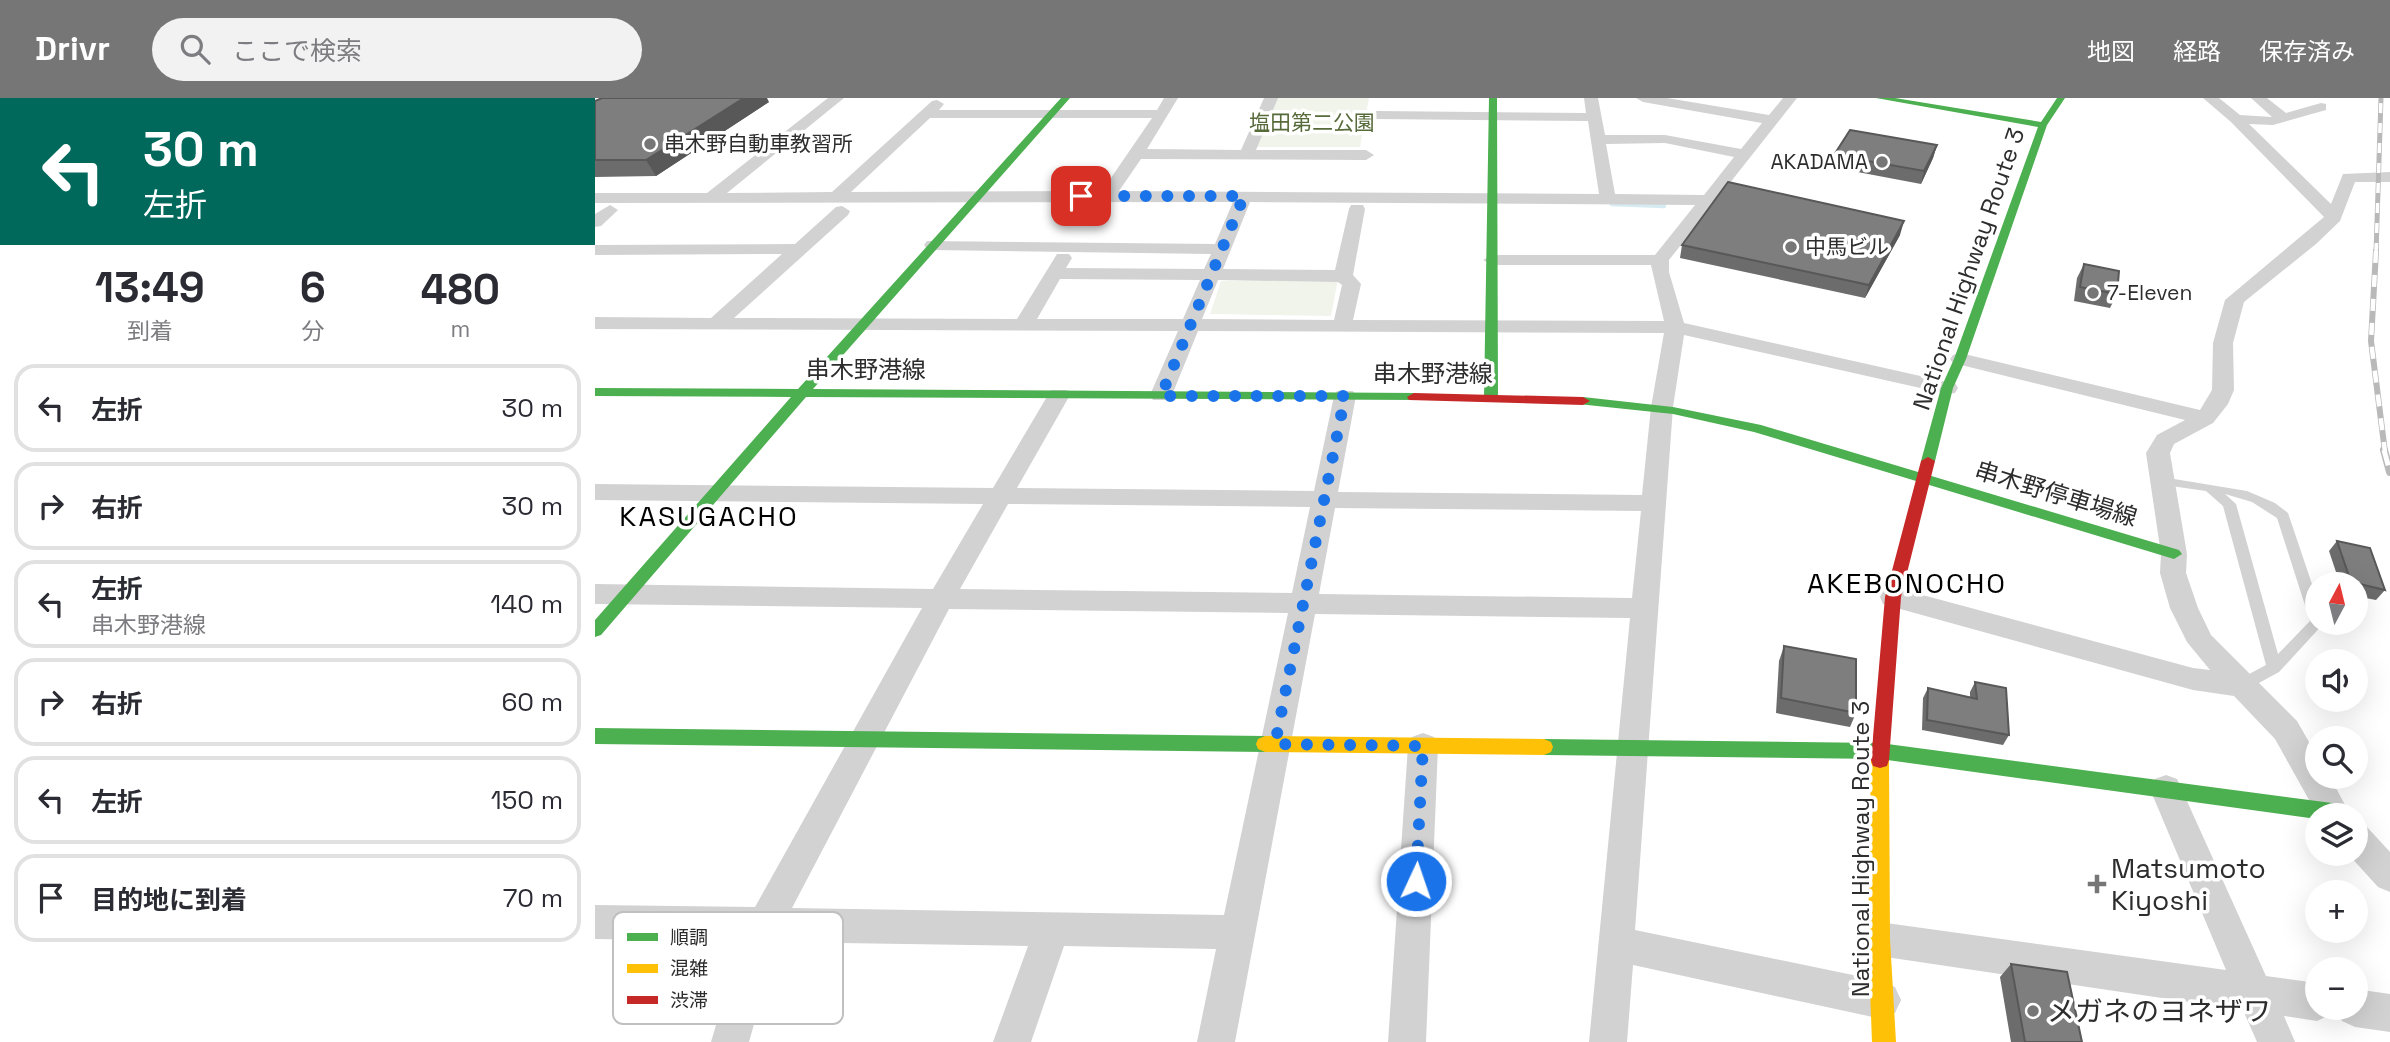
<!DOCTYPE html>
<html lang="ja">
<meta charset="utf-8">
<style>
body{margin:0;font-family:"Space Grotesk","Noto Sans JP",sans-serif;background:#f2f2f3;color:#2b2b33;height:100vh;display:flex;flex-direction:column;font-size:26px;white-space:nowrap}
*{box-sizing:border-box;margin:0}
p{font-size:23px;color:#7c7c81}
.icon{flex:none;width:38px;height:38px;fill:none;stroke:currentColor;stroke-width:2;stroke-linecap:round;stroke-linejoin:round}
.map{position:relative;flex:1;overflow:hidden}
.panel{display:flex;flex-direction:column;background:#fff;width:595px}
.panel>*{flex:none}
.hud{background:#00695c;color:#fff;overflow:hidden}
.needle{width:46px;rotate:7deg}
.tools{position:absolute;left:1710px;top:474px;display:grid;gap:14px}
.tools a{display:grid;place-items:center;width:63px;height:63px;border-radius:50%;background:#fff;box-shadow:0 7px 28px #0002;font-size:35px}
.pin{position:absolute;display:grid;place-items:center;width:60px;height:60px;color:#fff;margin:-30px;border-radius:14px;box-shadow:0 4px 10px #0006}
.me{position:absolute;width:77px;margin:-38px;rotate:3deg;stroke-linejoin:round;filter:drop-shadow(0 0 5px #0008)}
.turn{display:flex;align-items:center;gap:24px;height:147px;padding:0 28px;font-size:32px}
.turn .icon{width:91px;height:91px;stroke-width:2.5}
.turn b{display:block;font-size:49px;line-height:60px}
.eta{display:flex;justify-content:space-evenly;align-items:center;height:119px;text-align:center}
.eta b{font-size:42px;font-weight:600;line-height:49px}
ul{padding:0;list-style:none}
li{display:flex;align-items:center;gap:21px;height:88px;margin:0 14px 10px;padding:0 14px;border:4px solid #e1e1e2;border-radius:21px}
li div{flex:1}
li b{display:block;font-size:26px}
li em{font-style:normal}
header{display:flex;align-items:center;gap:42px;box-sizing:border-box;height:98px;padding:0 35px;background:#767676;color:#fff}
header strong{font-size:33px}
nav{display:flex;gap:38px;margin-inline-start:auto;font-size:24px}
.search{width:490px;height:63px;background:#f2f2f3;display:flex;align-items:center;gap:18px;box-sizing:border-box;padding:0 24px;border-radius:38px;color:#7c7c81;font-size:26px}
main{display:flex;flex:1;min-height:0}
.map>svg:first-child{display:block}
.green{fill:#f1f4eb}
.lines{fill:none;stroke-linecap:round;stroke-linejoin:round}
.stream{stroke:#d6ebf2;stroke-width:4.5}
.lane{fill:#d2d2d2;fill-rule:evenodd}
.street{fill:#d2d2d2;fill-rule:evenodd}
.fast{fill:#4caf50;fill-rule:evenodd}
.slow{fill:#ffc107;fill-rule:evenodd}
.jam{fill:#c62828;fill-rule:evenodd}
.rail-far2-casing{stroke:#b9b9b9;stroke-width:5}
.rail-far1-casing{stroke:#b9b9b9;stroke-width:6}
.rail-casing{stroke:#b9b9b9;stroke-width:8}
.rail-far2{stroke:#fff;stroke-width:3.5;stroke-dasharray:10;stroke-linecap:butt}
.rail-far1{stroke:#fff;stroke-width:4.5;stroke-dasharray:12;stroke-linecap:butt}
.rail{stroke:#fff;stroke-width:5;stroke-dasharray:16;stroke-linecap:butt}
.wall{fill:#6c6c6c}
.shaded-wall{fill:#585858}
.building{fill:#7e7e7e;stroke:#585858;stroke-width:2}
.route{stroke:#1a73e8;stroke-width:12;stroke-dasharray:0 21.6}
.poi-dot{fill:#767676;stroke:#fff;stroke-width:2.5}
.labels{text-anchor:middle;stroke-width:7;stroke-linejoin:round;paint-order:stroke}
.far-park-label{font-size:21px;fill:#576a39;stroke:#fff}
.far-poi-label{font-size:21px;fill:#2d2d2d;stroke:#fff;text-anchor:start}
.street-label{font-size:24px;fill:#2d2d2d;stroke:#fff}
.quarter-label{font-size:28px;letter-spacing:2px;fill:#000;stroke:#fff}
.near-poi-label{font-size:28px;fill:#2d2d2d;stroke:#fff;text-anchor:start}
.key{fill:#fff;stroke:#c0c0c0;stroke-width:2}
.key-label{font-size:19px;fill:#2d2d2d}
</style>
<header>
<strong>Drivr</strong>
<div class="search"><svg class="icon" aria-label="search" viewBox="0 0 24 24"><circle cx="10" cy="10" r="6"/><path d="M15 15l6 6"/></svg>ここで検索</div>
<nav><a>地図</a><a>経路</a><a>保存済み</a></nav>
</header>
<main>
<section class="panel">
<div class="hud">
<div class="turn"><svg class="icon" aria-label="left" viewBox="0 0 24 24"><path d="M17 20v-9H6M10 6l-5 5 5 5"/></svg><div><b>30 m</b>左折</div></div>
</div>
<div class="eta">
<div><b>13:49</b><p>到着</p></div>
<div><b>6</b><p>分</p></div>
<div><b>480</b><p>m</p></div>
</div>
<ul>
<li><svg class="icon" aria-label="left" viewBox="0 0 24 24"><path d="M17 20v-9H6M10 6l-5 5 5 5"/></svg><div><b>左折</b></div><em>30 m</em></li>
<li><svg class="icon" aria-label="right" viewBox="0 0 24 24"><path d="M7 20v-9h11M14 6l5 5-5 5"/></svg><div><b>右折</b></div><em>30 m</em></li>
<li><svg class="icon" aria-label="left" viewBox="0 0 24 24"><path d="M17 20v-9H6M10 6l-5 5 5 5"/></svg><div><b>左折</b><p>串木野港線</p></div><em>140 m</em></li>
<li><svg class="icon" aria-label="right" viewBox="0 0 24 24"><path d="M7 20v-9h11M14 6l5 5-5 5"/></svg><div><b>右折</b></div><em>60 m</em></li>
<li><svg class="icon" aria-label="left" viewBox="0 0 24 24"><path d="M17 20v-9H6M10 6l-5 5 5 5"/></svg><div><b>左折</b></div><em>150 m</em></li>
<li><svg class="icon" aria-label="arrive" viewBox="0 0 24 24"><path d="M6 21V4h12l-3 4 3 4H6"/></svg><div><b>目的地に到着</b></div><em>70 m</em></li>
</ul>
</section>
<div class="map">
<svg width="1795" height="944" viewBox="0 0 1795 944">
<rect width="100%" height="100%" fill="#fff"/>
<path class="green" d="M681 0H774L765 49H660Z
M743 181 736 218 615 216 626 183Z"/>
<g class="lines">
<path class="stream" d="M1017 106 1069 108"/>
<path class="lane" d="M1567 379 1652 393 1680 405 1693 415 1722 501V525H1729L1684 574 1653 591 1647 593 1641 591 1639 587 1641 583 1671 567 1628 408 1611 393 1562 386 1561 383 1562 380ZM1630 396 1657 404 1682 420 1715 523 1683 556 1641 406Z"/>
<path class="street" d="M233 0H249L132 95 237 94 337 3 342 2 349 6 344 12H562L569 0H583L552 51 646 52 669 0H683L661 52H771L779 57 771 62 546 61 524 93 1004 96 993 23 782 21 775 17 782 13 991 15 989 0H1003L1010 37H1070L1146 51 1167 25 1048 4 1041 0H1072L1174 17 1188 0H1202L1074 162V174L1089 225 1352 284 1360 285 1363 290 1360 295 1352 296 1089 237 1078 309 1040 832 1287 883 1300 889 1306 902 1300 915 1287 921 1038 867 1032 944H994L1035 520 720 516 640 944H602L621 851 469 848 436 944H398L433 848 182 844 154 944H116L146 843 0 841V807L160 809 327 510 0 506V486L338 491 388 406 0 402V386L398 390 453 297 456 292H472L475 297 422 390 719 393 739 298 742 293H758L761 298 743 394 1047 397 1056 309 1069 235 603 233 577 297 574 302H558L555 297 583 233 0 231V219L116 220 187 156 0 157V147L200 146 241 109 247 108 255 113 253 117 139 220 422 221 462 156H474L477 160 471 170 609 171 616 156 338 152 332 151 329 147 332 143 620 146 638 104 0 105V95H112ZM335 20H557L507 93 256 94ZM1070 45 1139 59 1109 97 1020 96 1011 46ZM655 104 1100 107 1060 157H897L888 162 897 167H1056L1069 223 758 222 766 186 758 177 770 111 768 107H756L754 111 740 172 628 171ZM465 181 605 182 588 221H442ZM623 182 743 184 747 187 739 222 607 221ZM413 406 715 409 697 495 365 491ZM740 410 1046 413 1037 500 724 496ZM354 511 693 515 629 817 197 810Z
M1608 0H1624L1645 17 1677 19 1656 0H1672L1691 15 1726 5 1731 6V12L1678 27 1654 26 1736 106 1748 76 1795 74V84H1760L1745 123 1721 146 1649 204 1638 245 1639 292 1633 306 1618 325 1579 346 1575 355 1592 456 1591 475 1603 510 1616 537 1702 623 1722 658V679H1735L1756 718H1723L1680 641 1639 598 1598 592 1298 509 1288 506 1285 499 1288 492 1298 489 1598 570 1615 572 1592 544 1575 510 1565 475 1566 456 1551 355 1562 337 1590 322 1358 265 1355 261 1358 257 1365 255 1605 312 1617 292 1618 245 1630 202 1729 119 1636 24Z
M15 107 23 112 6 128 0 129V116Z
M828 635 839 639 843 648 831 944H793L813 648 817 639Z
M1571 677 1582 681 1671 878 1722 885V910H1738L1735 917 1722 923 1689 918 1700 944H1662L1648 912 1284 858 1271 853 1266 841 1271 829 1284 824 1631 872 1555 691 1560 681Z
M1760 725 1772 729 1795 754V794L1783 789 1753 756H1760Z
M1760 891 1795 896V934L1760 929 1747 923 1741 910H1760Z"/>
<path class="fast" d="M466 0H475L218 291 819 295 826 299 824 302 211 299 6 537 0 539V522L196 299 0 298V290L203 291Z
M894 0H902L903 299 896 303 889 299Z
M1281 0H1300L1446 24 1462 0H1470L1452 27 1371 261 1358 290 1340 363 1333 367 1326 363 1346 290 1359 261 1443 29Z
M988 299 1078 309 1166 327 1584 452 1587 456 1579 461 1159 334 1078 316 983 306 981 303Z
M0 630 670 638 677 641 679 646 677 651 670 654 0 646Z
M949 641 1285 645 1737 705 1744 708 1747 714 1745 718H1722V721L1285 661 949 657 942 654 940 649 942 644Z"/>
<path class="slow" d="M670 638 949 641 956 644 958 649 956 654 949 657 670 654 663 651 661 646 663 641Z
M1285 654 1292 656 1294 662 1295 841 1301 944H1277L1273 841 1276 662 1278 656Z"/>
<path class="jam" d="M819 295 988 299 995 303 988 307 814 302 812 299Z
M1333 359 1340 363 1306 499 1294 662 1292 668 1285 670 1278 668 1276 662 1290 499 1326 363Z"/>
<g class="rail-far2-casing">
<path id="rail-far2" d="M1781 155 1786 0"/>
</g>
<g class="rail-far1-casing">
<path id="rail-far1" d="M1781 153 1776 243 1790 354"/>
</g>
<g class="rail-casing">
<path id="rail" d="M1789 352 1795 374"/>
</g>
<use href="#rail-far2" class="rail-far2"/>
<use href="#rail-far1" class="rail-far1"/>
<use href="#rail" class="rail"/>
</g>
<path class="wall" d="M0 3 174 4 61 78 0 79Z
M1342 47 1338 60 1326 86 1236 69 1239 57Z
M1305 137 1270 200 1085 160 1087 147Z
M1489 166 1522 196 1515 210 1479 203 1482 180Z
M1742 443 1790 492 1781 502 1760 498V486H1745L1734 453Z
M1189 548 1261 615 1255 629 1181 615 1184 563Z
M1380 584 1414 637 1408 647 1327 632 1328 600 1333 590 1375 599V594Z
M1416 866 1487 944H1416L1405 879Z"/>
<path class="shaded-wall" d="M149 0H172L174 4 61 78 51 62Z
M1342 47 1338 60 1326 86 1329 73Z
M1309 123 1305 137 1270 200 1274 187Z"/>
<path class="building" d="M7 0H149L51 62H0V3Z
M1255 32 1342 47 1329 73 1239 57Z
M1133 84 1309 123 1274 187 1087 147Z
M1489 166 1524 173 1522 196 1485 189Z
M1742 443 1775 450 1790 492 1756 484Z
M1189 548 1261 561V615L1186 600Z
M1380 584 1411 590 1414 637 1332 622 1333 590 1382 601Z
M1416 866 1472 874 1487 944H1430Z"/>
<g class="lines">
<path class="route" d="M486 98H649L566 298H750L680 646 828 648 821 783"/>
</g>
<g class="poi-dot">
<circle cx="55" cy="46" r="7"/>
<circle cx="1287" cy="64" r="7"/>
<circle cx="1196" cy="149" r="7"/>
<circle cx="1498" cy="195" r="7"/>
<path d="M1498.5 775.5h7v7h7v7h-7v7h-7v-7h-7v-7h7z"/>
<circle cx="1438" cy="913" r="7"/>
</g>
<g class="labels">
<g class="far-park-label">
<text x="717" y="32">塩田第二公園</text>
</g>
<g class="far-poi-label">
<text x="69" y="53">串木野自動車教習所</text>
<text x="1273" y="71" text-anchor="end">AKADAMA</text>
<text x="1210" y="156">中馬ビル</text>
<text x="1512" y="202">7-Eleven</text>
</g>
<g class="street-label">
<text transform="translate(1374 171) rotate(-71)" y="8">National Highway Route 3</text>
<text x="271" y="280">串木野港線</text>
<text x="838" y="284">串木野港線</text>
<text transform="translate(1461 396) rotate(17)" y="8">串木野停車場線</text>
<text transform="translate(1266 751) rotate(-90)" y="8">National Highway Route 3</text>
</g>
<g class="quarter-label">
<text x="114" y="428">KASUGACHO</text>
<text x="1312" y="495">AKEBONOCHO</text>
</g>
<g class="near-poi-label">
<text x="1516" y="780">Matsumoto<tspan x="1516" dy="32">Kiyoshi</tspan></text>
<text x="1452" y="923">メガネのヨネザワ</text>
</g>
</g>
<rect x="18" y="814" width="230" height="112" rx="10" class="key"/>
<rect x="32" y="835" width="31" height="8" fill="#4caf50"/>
<rect x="32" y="866" width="31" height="9" fill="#ffc107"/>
<rect x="32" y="898" width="31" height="8" fill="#c62828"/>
<g class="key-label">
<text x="75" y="846">順調</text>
<text x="75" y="877">混雑</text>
<text x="75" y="909">渋滞</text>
</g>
</svg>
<div class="tools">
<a><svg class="needle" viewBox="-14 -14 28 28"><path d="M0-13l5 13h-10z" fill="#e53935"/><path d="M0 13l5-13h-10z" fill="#7c7c81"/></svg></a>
<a><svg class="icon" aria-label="sound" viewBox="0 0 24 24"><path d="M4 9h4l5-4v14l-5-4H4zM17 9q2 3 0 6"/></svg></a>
<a><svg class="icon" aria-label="search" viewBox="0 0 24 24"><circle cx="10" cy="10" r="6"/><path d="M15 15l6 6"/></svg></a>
<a><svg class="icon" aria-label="layers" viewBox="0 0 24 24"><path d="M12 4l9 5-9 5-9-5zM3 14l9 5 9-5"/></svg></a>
<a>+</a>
<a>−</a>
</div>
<div class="pin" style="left:486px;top:98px;background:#d93025"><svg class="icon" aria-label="arrive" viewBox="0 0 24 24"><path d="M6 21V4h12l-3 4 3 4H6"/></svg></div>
<svg class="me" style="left:821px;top:783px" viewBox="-20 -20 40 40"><circle r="17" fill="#1a73e8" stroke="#fff" stroke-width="3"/><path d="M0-11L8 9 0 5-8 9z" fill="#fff"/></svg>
</div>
</main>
